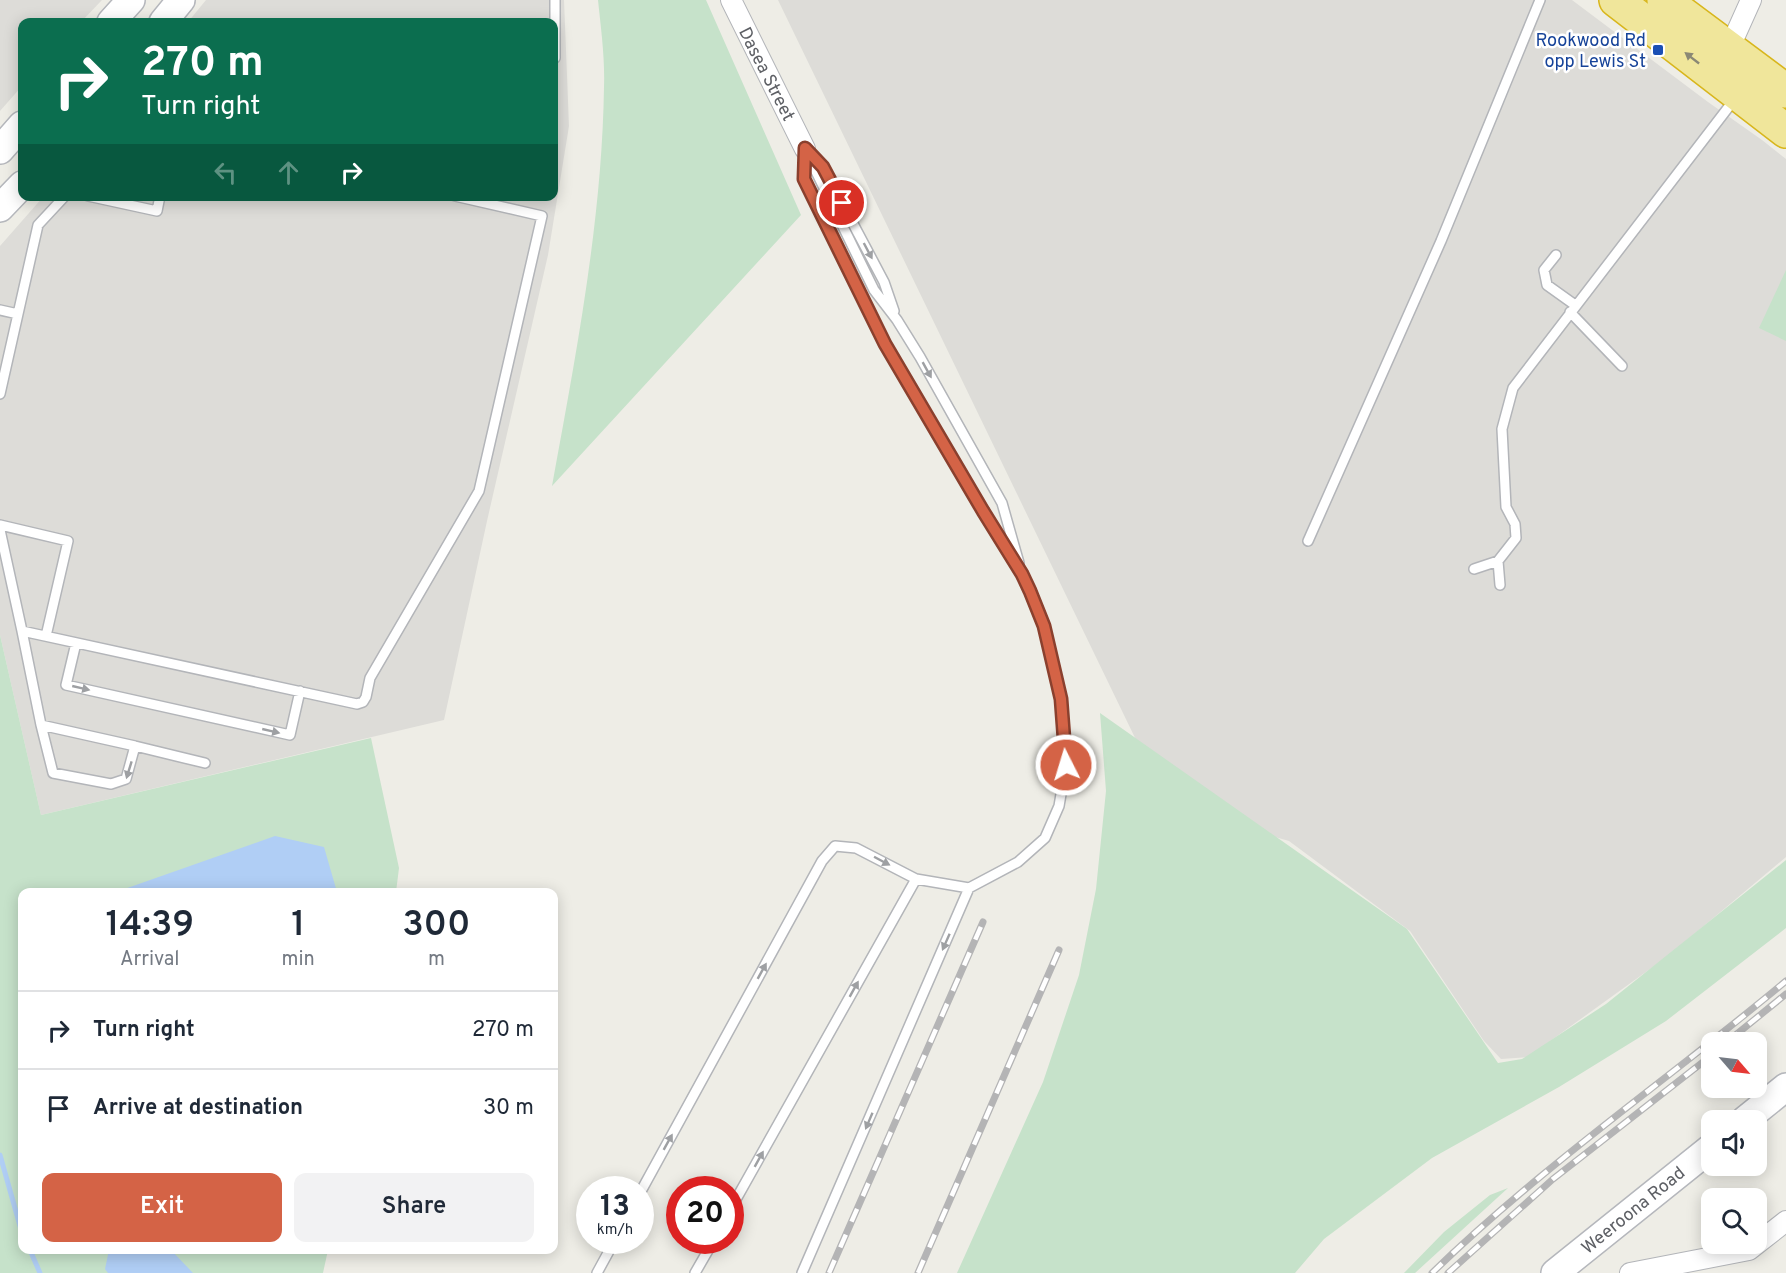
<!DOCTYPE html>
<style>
body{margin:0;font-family:Overpass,sans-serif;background:#f2f2f3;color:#1f2937;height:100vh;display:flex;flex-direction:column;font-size:22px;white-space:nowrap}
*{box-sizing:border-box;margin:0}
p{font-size:20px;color:#747a83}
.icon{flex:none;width:33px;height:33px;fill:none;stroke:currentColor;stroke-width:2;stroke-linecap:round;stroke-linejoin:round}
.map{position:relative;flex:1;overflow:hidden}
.panel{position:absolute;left:18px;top:888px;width:540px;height:366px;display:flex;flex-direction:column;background:#fff;border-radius:12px;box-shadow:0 3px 15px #0003}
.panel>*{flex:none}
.hud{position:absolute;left:18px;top:18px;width:540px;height:183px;border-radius:12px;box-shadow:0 3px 15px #0003;background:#0b6e4f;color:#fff;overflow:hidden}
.needle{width:39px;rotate:118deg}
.controls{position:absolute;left:1701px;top:1032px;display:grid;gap:12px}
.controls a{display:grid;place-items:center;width:66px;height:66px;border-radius:12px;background:#fff;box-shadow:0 3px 15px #0003;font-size:30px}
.speed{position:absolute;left:576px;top:1176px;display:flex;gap:12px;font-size:30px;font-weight:700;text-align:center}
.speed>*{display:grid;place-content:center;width:78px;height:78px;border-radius:50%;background:#fff;box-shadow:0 3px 15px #0003;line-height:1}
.speed small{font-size:15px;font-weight:400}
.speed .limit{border:9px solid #d22;background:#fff;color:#111}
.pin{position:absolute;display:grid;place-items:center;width:51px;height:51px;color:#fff;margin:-26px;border:3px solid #fff;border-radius:50%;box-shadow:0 2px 6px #0007}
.me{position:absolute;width:66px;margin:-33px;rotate:355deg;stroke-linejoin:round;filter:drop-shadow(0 0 4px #0008)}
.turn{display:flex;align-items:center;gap:21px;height:126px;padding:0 24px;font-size:27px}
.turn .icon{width:78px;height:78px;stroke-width:2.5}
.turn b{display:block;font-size:42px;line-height:51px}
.lanes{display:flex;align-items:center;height:57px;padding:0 24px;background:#0003;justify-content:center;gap:30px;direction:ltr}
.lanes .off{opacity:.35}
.eta{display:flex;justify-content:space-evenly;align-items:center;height:102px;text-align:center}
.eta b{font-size:36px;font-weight:600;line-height:42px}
.action{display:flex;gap:12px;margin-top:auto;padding:12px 24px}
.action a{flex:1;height:69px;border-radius:12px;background:#d46346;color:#fff;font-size:24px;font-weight:600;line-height:69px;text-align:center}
.action a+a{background:#f2f2f3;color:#1f2937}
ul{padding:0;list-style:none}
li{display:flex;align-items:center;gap:18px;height:78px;padding:0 24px;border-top:2px solid #e0e1e3}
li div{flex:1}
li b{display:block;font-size:22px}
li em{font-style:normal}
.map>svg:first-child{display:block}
.industrial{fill:#dddcd8}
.green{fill:#c6e2ca}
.water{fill:#b0cef5}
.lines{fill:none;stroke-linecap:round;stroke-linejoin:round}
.stream{stroke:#b0cef5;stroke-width:5}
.lane-casing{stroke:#b3b5b9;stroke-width:12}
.street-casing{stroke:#b3b5b9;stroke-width:22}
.secondary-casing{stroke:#b5b7bc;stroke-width:30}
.highway-casing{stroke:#d8b61c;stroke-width:36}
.lane{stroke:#fff;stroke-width:9}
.street{stroke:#fff;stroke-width:20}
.secondary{stroke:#fff;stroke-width:27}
.highway{stroke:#f0e69b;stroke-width:33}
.rail-casing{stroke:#b4b4b5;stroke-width:7}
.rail{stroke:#fff;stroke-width:4.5;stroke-dasharray:14;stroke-linecap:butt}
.oneway{fill:#8a8875}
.oneway2{fill:#9ea0a3}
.route-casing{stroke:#8a402e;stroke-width:15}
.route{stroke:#d46346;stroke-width:10}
.transit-dot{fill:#1a4fb4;stroke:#fff;stroke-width:2}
.labels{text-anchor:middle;stroke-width:5;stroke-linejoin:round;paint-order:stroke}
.transit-label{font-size:18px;fill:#164399;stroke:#fff;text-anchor:end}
.street-label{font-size:18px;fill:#5e6065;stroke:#fff}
</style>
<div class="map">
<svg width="1786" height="1273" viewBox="0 0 1786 1273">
<rect width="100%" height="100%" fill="#eeede6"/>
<path class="industrial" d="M0 0H102L81 22H22V86L0 111Z
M206 0H564L569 126 548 255 487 521 444 720 41 815 0 635V246L43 197 554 196V22H188Z
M778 0H1572L1708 102 1762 140 1786 159V857L1668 956 1528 1057 1501 1059 1484 1041 1410 931 1289 841 1168 806Z"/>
<path class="green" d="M598 0H706L801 215 552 486C576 354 602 221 604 87 605 58 601 29 598 0Z
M1786 270V341L1759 328Z
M0 635 41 815 371 738 399 868 396 892H22V1250H328L323 1273H0Z
M1100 713 1407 929 1498 1063 1522 1059 1606 1004 1786 860V928L1666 1021 1559 1087 1432 1158 1324 1239 1295 1273H957L1043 1082 1079 975 1096 889 1106 791Z
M1508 1188 1415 1273H1404L1444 1232 1490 1195Z"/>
<path class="water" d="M275 836 324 847 337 892H116Z
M109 1250H171L193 1273H108L105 1269Z"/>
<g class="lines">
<path class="stream" d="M0 1155 22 1233
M30 1250 40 1273"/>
<g class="lane-casing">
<path id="lane" d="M555 58V0
M806 151 874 290 897 320 920 357 1002 503 1019 563
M810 155 823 167 884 282 894 311
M88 196 157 211 160 196
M1556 255 1544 270 1547 285 1575 305
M0 310 18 314
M1570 312 1622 366
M0 394 38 225 65 196
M0 525 68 541 46 636
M0 530 22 631 357 704 363 702 366 697 370 678 479 491 542 216 455 196
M1308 541 1441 241 1540 0
M1474 569 1498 561
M1500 585 1498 561 1516 538 1515 524 1506 507 1502 429 1513 388 1734 100
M22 631 41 725 53 773 111 784 126 779 135 746 41 725
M76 643 66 685 290 735 300 691
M135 746 205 763
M640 1193 822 861 835 846 856 848 916 879
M730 1210 916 879 969 888
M597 1273 615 1240
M695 1273 714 1240
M802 1273 969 888 1018 862 1045 838 1059 806 1066 765 1061 699 1044 626 1022 574 983 511 885 344 804 179 805 149"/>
</g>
<g class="street-casing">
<path id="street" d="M731 0 805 149
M1729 49 1751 0
M1630 1273 1749 1250 1786 1221"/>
</g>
<g class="secondary-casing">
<path id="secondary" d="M111 22 131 0
M163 22 181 0
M0 150 22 125
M0 208 22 185
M1745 1120 1786 1087
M1555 1273 1712 1147"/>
</g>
<g class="highway-casing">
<path id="highway" d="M1616 0 1786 131
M1664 0 1786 91"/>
</g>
<use href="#lane" class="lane"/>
<use href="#street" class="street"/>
<use href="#secondary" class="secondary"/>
<use href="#highway" class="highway"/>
<g class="rail-casing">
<path id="rail" d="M1727 1042 1786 994
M829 1273 983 922
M918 1273 1059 950
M1432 1273C1542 1166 1669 1079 1786 981
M1448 1273 1553 1179 1712 1055"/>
</g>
<use href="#rail" class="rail"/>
</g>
<defs><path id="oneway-solid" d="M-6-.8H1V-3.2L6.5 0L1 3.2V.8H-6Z" transform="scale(1.5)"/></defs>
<use class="oneway" href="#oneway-solid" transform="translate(1692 58) rotate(-142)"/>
<g class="oneway2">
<use href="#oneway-solid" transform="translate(868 251) rotate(62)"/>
<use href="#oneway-solid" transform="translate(927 370) rotate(61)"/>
<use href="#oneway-solid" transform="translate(81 688) rotate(13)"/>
<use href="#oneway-solid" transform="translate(271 731) rotate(13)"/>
<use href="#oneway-solid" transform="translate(129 770) rotate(107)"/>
<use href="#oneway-solid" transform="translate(882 861) rotate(28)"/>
<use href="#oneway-solid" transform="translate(946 942) rotate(114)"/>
<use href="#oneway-solid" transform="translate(762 971) rotate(-61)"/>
<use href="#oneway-solid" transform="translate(854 989) rotate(-61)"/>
<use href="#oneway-solid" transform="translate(869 1121) rotate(113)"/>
<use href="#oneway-solid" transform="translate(668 1142) rotate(-61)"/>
<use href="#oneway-solid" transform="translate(759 1159) rotate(-61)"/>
</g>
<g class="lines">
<g class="route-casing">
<path id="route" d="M842 203 823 167 805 148 804 179 885 344 983 511 1022 574 1030 591 1044 626 1061 699 1066 765"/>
</g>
<use href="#route" class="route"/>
</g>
<rect class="transit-dot" x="1652" y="44" width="12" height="12" rx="3"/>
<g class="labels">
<g class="transit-label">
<text x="1646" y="46">Rookwood Rd<tspan x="1646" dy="21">opp Lewis St</tspan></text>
</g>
<g class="street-label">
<text transform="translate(767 74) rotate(63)" y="6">Dasea Street</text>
<text transform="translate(1633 1210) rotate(-39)" y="6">Weeroona Road</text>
</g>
</g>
</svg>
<div class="controls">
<a><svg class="needle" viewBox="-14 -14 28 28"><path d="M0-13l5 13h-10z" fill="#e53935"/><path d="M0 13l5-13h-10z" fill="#747a83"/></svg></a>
<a><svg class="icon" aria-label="sound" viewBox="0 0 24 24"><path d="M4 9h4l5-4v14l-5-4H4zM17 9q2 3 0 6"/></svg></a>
<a><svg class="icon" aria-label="search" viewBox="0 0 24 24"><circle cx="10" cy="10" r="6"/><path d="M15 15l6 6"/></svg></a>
</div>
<div class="speed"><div>13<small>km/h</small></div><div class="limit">20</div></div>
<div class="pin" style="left:842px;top:203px;background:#d93025"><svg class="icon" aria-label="arrive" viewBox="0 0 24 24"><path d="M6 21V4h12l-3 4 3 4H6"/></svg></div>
<svg class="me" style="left:1066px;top:765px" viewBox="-20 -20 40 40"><circle r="17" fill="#d46346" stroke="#fff" stroke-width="3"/><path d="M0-11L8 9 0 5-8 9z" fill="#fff"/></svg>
<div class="hud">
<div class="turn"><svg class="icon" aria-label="right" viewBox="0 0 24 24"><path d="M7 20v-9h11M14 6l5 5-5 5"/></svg><div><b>270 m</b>Turn right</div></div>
<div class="lanes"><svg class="icon off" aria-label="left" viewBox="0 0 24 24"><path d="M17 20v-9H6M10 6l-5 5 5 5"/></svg><svg class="icon off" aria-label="ahead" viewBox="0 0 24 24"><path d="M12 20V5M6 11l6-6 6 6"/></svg><svg class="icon" aria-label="right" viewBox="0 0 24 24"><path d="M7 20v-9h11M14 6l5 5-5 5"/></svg></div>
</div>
<section class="panel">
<div class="eta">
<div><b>14:39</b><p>Arrival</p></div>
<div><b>1</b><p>min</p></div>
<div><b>300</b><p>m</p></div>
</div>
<ul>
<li><svg class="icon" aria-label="right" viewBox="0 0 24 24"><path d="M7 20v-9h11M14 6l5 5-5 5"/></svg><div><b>Turn right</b></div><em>270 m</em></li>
<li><svg class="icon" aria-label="arrive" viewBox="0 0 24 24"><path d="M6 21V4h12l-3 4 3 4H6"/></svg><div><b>Arrive at destination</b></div><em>30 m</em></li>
</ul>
<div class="action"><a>Exit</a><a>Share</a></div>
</section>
</div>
